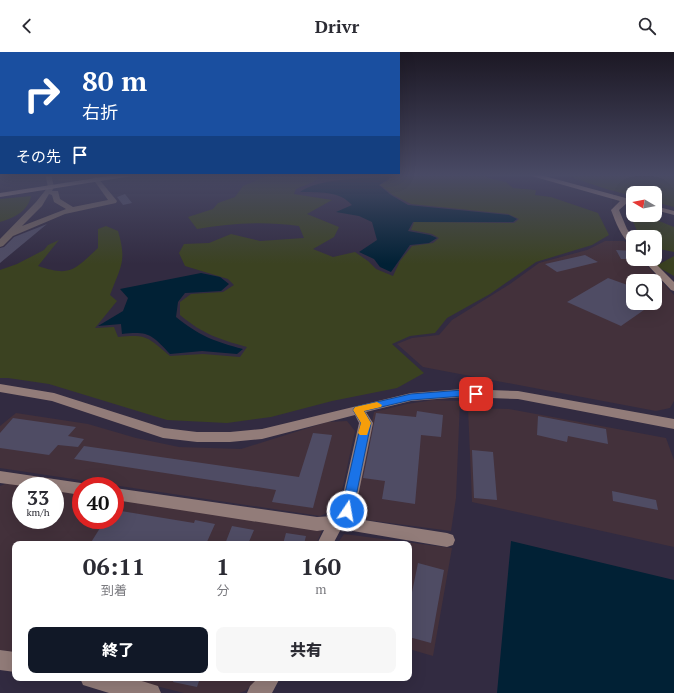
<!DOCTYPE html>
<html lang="ja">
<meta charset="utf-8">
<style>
body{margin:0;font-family:"PT Serif","Noto Sans JP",serif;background:#f7f7f7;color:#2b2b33;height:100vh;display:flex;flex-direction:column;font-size:15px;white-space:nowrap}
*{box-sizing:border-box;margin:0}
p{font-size:13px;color:#7c7c81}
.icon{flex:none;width:22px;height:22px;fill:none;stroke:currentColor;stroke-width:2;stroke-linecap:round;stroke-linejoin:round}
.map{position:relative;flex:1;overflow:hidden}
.side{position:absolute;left:12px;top:489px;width:400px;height:140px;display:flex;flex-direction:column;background:#fff;border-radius:8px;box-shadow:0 4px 16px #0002}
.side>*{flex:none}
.banner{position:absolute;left:0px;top:0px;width:400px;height:122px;box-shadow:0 4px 16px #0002;background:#1a4fa0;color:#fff;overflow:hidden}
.needle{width:26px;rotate:280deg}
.controls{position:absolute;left:626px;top:134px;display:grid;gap:8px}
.controls a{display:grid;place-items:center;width:36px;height:36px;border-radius:8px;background:#fff;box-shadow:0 4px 16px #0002;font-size:20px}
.speed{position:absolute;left:12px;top:425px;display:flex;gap:8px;font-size:20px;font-weight:700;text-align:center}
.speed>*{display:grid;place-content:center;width:52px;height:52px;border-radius:50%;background:#fff;box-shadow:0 4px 16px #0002;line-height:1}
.speed small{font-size:10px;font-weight:400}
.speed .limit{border:6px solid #d22;background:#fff;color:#111}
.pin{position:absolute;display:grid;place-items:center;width:34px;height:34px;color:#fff;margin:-17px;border-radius:8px;box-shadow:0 2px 6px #0006}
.me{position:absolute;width:44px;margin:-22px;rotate:12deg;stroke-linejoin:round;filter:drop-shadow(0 0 3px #0008)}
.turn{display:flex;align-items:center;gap:14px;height:84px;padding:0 16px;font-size:18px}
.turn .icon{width:52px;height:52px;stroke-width:2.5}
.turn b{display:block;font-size:28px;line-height:34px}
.then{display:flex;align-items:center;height:38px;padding:0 16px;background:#0003;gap:8px;font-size:15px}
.eta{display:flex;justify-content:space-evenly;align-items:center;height:68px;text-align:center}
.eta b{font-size:24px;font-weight:800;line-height:28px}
.action{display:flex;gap:8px;margin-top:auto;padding:8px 16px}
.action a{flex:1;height:46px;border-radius:8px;background:#111827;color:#fff;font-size:16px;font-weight:800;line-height:46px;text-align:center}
.action a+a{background:#f7f7f7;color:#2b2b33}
header{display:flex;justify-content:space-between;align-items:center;height:52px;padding:0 16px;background:#fff;font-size:18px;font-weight:800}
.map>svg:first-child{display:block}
.industrial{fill:#43313b;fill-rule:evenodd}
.green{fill:#3b4221}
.water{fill:#012135}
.building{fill:#4f4c64}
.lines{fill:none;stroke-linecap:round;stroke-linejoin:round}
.street{fill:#6f615f;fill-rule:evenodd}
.secondary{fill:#927c79;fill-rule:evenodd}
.route{fill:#1a73e8;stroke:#114b97}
.slow{fill:#f59e0b}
</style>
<header><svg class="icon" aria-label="back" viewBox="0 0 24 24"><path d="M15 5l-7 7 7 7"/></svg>Drivr<svg class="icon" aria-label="search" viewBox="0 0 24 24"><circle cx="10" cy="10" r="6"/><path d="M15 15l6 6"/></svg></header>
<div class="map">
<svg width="674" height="641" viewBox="0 0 674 641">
<rect width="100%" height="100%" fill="#322b41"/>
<path class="industrial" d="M55 122H117L67 130 58 129Z
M605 189H624L631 194 633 196V207H641L674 243V349L670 356 656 359 423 315 397 292 412 286 439 283 452 268 510 232 539 211 587 198ZM633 229H655V251H633Z
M433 348 460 349 456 446 451 479 352 466 374 360 407 352Z
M468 356 509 357 666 386 674 408V495L472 450Z
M16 361 88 372 136 386 179 395 241 397 327 370 347 369 355 379 339 452 332 459 320 464 0 416V374Z
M8 431 31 434H21V468H55V438L81 442V468H115V447L322 479 316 492H15V600L0 598V434Z
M344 482 452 496 433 604 409 597V492H337Z
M124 626H259L245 639 239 641H184Z"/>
<path class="green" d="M271 122H308L318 126 313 130 296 137 294 142 332 148 307 162 339 175 334 185 313 197 333 205 355 200 368 209 376 217 393 224 400 209 412 194 433 191 439 186 432 182 411 178 414 170 514 171 519 167 508 162 411 152 393 143 380 133 392 126 379 122H485L488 126 506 130 513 136 536 138 535 143 551 145 598 161 609 183 592 193 536 210 490 242 447 266 435 281 410 284 392 292 424 321 397 336 332 349 271 365 227 371 167 368 49 332 8 326H0V218L17 212 44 198 48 193 59 188 38 214C71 225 74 218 98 196V177L106 174 118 179C127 209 121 214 110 243L117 249 95 276 114 275 118 285C148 282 147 285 170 304L203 302 240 305 247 295C218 287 203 282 180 263V250L191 242 223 240 234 233 228 227 185 214 179 201 184 192 209 191 231 182 260 189 304 186 299 174C265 169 230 171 197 177L188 165 213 157 218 151 235 145 243 134Z
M562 122H674V155L655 150V141H633V144L606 137Z
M31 144C28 160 13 166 0 170V147Z
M629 161 644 163 674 175V200L655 196V185H640Z
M674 204V224L656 214Z"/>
<path class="water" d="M386 124 390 126 379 133 391 143 408 153 509 163 517 167 513 170H413L408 179 430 183 437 186 429 191 410 193 391 220 380 215 374 207 359 200 377 188 372 170 359 164 336 160 352 153C339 138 318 141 300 140 319 126 362 127 386 124Z
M201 221 220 225 229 232 221 239 185 241 178 250 176 265C198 283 215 290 243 297L237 302 202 299 170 302C152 283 149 279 122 282L121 272 98 274 123 259 128 246 120 237Z
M511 489 674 528V641H497Z"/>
<path class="building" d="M125 142 132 151 123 153 117 145Z
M47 172 0 211V196L4 195 14 185Z
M616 198 633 199V207H621Z
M585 203 598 210 557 220 545 212Z
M608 226 633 235V251H654L621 274 567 250Z
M417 359 443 363 441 385 421 383 415 452 382 447 385 429 363 426 376 361 416 365Z
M538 364 606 377 608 392 568 384 567 390 537 383Z
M13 366 76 375 68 384 84 387 78 395 58 393 49 403 0 396V381Z
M313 381 332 383 313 456 272 450 276 438 74 407 84 394 299 425Z
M472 398 493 400 497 448 474 446Z
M612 439 656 448 658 458 613 449Z
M115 458 194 471 195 468 215 472 206 492H90L105 468H115Z
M232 474 254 478 248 492H225Z
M286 481 306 484 304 492H283Z
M418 511 444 518 431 591 409 585V555Z
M174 626H200L197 635 173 630Z"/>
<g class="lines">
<path class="street" d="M45 122H51L54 135 52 139H58L60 147 73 155 108 148 93 127 96 125 98 126 117 149 116 151 65 162 13 184 3 194 0 195V187L36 150 48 135ZM49 142 52 143 54 150 66 157 22 174 42 154Z"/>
<path class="secondary" d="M121 122H135L132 124 0 145V141Z
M527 122H537L633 148V152L627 151 619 158 627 177 633 185V193C622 189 615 168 611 158L620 149 528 123Z
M655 154 674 159V163L655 158Z
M642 207H651L674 230V239L671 238Z
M0 332 54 341 164 376 197 380H230L262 377 411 341 463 337 518 339 674 367V377L518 347 463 345 411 349 366 360 373 371 355 459 351 466 447 481 453 483 455 488 453 493 447 495 341 477 333 492H317L324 478 317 479 115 448V436L317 465 333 464 340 456 359 371 355 363 262 387 230 390H197L163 386 52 349 0 340Z
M0 419 81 431 87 434H81V443L55 439V434H23L0 431Z
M0 598 15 600V620L0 618Z
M80 626H132L158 634 161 641H109L83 633Z
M258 626H280L272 641H247L250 634Z"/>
</g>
<linearGradient id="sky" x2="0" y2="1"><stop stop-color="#1c1824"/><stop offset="0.58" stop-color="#494a65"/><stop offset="1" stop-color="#494a65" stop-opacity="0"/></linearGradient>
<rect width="674" height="212" fill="url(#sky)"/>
<path class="route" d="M463 338 476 339 481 342 476 345 463 344 411 348 364 359 371 371 353 459 351 463 347 464 343 463 341 459 361 371 353 358 355 355 411 342Z"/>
<path class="slow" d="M377 350 382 353 381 355 364 359 371 371 367 383H360L358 381 361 371 353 358 355 355Z"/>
</svg>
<div class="controls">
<a><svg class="needle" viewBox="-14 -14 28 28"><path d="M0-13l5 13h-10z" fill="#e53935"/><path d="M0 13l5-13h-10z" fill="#7c7c81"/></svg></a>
<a><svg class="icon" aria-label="sound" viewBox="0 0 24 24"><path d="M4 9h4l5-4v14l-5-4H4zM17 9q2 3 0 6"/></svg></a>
<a><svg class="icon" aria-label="search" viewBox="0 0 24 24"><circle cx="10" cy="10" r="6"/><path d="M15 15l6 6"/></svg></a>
</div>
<div class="speed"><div>33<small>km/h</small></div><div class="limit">40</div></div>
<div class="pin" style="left:476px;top:342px;background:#d93025"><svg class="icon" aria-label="arrive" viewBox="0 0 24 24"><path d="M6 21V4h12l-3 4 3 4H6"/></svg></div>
<svg class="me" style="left:347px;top:459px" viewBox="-20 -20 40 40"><circle r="17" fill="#1a73e8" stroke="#fff" stroke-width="3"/><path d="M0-11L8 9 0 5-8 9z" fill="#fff"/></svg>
<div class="banner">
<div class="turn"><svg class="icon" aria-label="right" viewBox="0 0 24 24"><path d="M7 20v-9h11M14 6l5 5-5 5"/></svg><div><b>80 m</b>右折</div></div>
<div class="then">その先<svg class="icon" aria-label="arrive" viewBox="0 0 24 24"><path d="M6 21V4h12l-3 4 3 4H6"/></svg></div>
</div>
<section class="side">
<div class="eta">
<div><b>06:11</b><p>到着</p></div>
<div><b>1</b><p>分</p></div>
<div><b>160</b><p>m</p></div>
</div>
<div class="action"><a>終了</a><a>共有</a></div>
</section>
</div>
